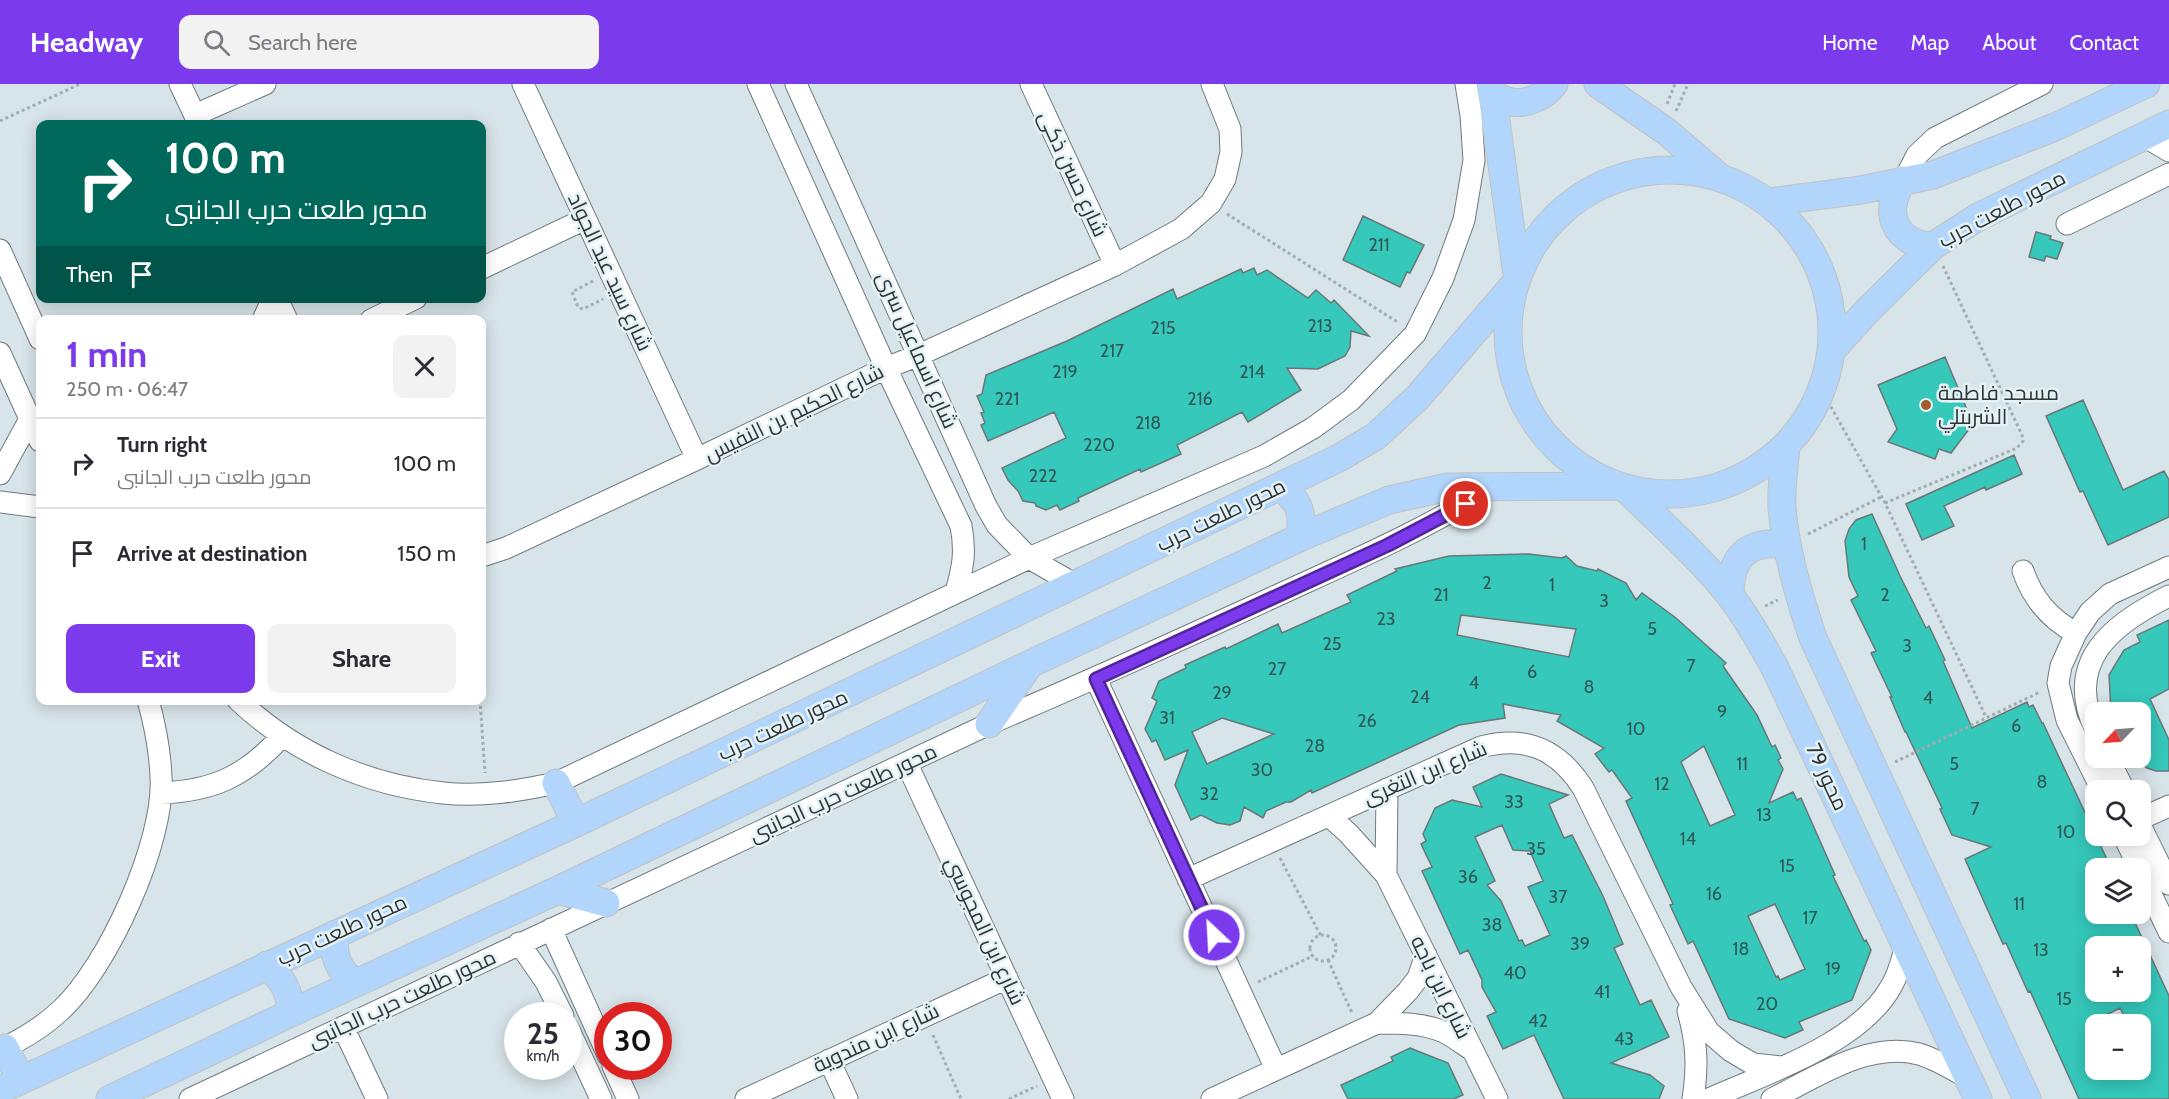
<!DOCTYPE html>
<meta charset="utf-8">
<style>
body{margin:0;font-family:Cabin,Cairo,sans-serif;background:#f2f2f3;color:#2b2b33;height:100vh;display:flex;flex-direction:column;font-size:22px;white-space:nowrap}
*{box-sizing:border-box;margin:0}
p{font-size:20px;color:#7c7c81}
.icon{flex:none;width:33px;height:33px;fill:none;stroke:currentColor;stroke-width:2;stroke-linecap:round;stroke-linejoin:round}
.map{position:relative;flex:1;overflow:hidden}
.drawer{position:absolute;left:36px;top:231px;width:450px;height:390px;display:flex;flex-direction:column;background:#fff;border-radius:12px;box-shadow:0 3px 15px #0003}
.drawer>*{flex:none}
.hud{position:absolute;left:36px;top:36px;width:450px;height:183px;border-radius:12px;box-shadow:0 3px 15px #0003;background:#00695c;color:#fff;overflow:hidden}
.needle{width:39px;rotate:245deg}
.tools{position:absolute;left:2085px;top:618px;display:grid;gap:12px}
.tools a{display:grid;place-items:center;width:66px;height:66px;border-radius:12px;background:#fff;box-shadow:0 3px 15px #0003;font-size:30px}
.speed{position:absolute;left:504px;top:918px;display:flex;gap:12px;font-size:30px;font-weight:700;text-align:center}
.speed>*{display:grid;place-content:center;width:78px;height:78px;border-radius:50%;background:#fff;box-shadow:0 3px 15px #0003;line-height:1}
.speed small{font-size:15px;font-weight:400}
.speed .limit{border:9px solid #d22;background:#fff;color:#111}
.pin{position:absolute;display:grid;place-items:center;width:51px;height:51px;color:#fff;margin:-26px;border:3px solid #fff;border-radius:50%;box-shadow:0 2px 6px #0007}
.me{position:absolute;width:66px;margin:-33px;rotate:335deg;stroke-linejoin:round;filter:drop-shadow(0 0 4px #0008)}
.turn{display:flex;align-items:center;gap:21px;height:126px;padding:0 30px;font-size:27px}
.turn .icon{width:78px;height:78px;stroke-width:2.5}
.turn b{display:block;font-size:42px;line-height:51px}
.then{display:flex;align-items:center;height:57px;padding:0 30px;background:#0003;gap:12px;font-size:22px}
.round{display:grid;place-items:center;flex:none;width:63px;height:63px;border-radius:12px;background:#f2f2f3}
.headline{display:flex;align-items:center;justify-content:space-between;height:102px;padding:0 30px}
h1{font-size:36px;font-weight:700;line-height:45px;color:#7c3aed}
.action{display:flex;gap:12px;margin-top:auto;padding:12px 30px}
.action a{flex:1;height:69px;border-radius:12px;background:#7c3aed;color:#fff;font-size:24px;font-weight:700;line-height:69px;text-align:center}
.action a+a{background:#f2f2f3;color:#2b2b33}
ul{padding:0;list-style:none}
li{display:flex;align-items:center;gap:18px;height:90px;padding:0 30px;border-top:2px solid #e1e1e2}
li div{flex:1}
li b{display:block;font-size:22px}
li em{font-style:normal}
header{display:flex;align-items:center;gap:36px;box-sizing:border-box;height:84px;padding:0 30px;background:#7c3aed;color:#fff}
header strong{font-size:28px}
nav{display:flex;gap:33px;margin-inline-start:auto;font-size:21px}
.search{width:420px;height:54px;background:#f2f2f3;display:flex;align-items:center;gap:15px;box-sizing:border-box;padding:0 21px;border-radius:12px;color:#7c7c81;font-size:22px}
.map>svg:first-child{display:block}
.building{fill:#35c8bb;stroke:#6b7776;stroke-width:1.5;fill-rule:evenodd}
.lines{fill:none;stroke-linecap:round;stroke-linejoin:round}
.minor-casing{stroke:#6f7b7f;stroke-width:23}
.major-casing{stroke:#c0c2c2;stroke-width:29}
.path{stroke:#a2adb1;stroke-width:3;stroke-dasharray:3 3;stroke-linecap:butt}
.minor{stroke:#fff;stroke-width:21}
.major{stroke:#b2d5fb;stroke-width:27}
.route-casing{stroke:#51269a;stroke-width:15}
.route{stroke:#7c3aed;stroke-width:10}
.poi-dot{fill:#9f5e29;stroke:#e4f2f6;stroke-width:2}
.labels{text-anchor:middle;stroke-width:5;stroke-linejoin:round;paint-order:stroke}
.number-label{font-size:18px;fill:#305856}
.street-label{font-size:21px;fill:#2e3335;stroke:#e4f2f6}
.poi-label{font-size:21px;fill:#2e3335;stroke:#e4f2f6;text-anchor:start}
</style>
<header>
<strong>Headway</strong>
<div class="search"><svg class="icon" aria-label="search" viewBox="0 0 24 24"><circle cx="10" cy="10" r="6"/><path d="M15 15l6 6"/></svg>Search here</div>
<nav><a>Home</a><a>Map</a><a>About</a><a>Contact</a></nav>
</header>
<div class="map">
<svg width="2169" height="1015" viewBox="0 0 2169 1015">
<rect width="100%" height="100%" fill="#d7e4e9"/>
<path class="building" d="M1363 132 1424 161 1410 189 1407 188 1400 203 1343 176Z
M2036 148 2051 152 2050 155 2063 159 2057 175 2046 172 2044 177 2029 173Z
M1254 184 1257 191 1267 186 1308 214 1316 206 1331 219 1334 216 1369 252 1351 247 1350 263 1345 272 1318 285 1287 284 1301 306 1248 338 1242 328 1177 361 1181 370 1141 388 1140 385 1078 414 1079 417 1060 426 1057 421 1046 426 1036 422 1035 419 1023 417 1018 407 1008 396 1002 384 1066 354 1054 328 988 357 981 341 985 339 981 329 984 328 977 312 982 310 986 291 1067 257 1173 205 1177 215 1241 185 1243 189Z
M1945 273 1973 340 1951 369 1939 365 1935 375 1888 358 1897 345 1878 301Z
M2083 316 2123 406 2164 387 2169 396V433L2108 461 2083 407 2080 408 2046 332Z
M2014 371 2022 390 1986 406 1985 403 1944 422 1954 442 1922 456 1906 420Z
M1872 430 1900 492 1926 544 1929 542 1945 576 1943 577 1972 644 2027 618 2029 623 2033 621 2042 639H2043L2111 784H2096V830H2131L2169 912V1015H2079L2030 907 2028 908 2006 859 2003 860 1965 775 1991 763 1952 751 1940 725 1942 724 1906 648H1905L1890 613H1892L1871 569 1876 567 1851 516 1858 512 1849 493 1845 457 1849 445 1856 436ZM2140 855V908H2096V862H2123ZM2120 924 2128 940H2140V986H2096V936Z
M1529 470 1562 474 1566 472 1577 482 1597 487 1598 485 1626 499 1636 516 1642 509 1676 534 1726 579 1723 582 1757 631 1772 663 1775 661 1781 674 1778 676 1783 685 1769 719 1793 708 1797 716 1801 714 1835 791 1833 792 1864 857 1866 856 1871 866 1852 916 1799 938 1803 946 1785 954 1729 935 1693 857 1688 860 1670 821 1673 820 1626 717 1632 714 1612 686 1609 688 1595 670 1604 664 1557 637 1561 631 1503 620 1505 634 1459 641 1312 709 1311 706 1291 718H1286L1266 727 1263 734 1244 723 1240 737 1230 741 1217 739 1201 731 1191 736 1175 701 1188 666 1165 676 1156 656 1152 658 1145 645 1157 617 1152 614 1159 597 1186 584 1185 581 1225 563 1226 565 1278 540 1282 549 1351 518 1347 511 1397 487 1395 485 1449 472ZM1461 531 1576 545 1569 573 1457 551ZM1222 634 1274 650 1207 680 1192 648ZM1704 662 1735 731 1710 742 1681 678ZM1775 820 1805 885 1780 896 1778 892 1776 893 1748 832Z
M2169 536V605L2150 615 2169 656V687H2156L2147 684 2140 678V620L2123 628H2111L2109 591 2124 566 2140 558 2137 551Z
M1501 690 1568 711 1549 720 1564 754 1572 751 1603 812 1623 860 1614 864 1640 921 1651 916 1669 953 1611 979 1650 991 1655 995 1664 1002 1659 1015H1564L1534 951 1503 965 1487 932 1496 928 1482 903V896L1468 866 1460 870 1422 787 1432 783 1421 760 1426 757 1423 750 1435 724 1452 716 1482 723 1473 703ZM1502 741 1513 766 1530 767 1543 797 1528 803 1550 851 1525 862 1522 856 1519 857 1501 817 1487 801 1495 797 1475 753Z
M1410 964 1448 979 1463 1011 1454 1015H1348L1341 1001 1393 977 1391 973Z"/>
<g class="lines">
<g class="minor-casing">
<path id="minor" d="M180 0 199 40
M523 0 697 375
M758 0 886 284 961 442C966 468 963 483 956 508
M796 0 986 422 997 441 1029 474 1076 501
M1031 0 1115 181
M195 31 265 0
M2144 52 2169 67
M1904 96 1917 71 1935 54 2042 0
M2067 140 2169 90
M0 166 40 255
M482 184 585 135
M277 214 287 236
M263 236 273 214
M371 236 416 214
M0 269 40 357
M0 390 30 335
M0 418 40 423
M482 472 506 464 697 375 886 284 919 271 1115 181 1181 145 1211 119 1225 95 1231 68 1230 45 1212 0
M2023 487C2033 515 2049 535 2076 549
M1096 595 1276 985
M238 616C294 669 366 701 443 709 481 713 519 707 556 699L1029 474 1264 372 1313 344 1351 316 1415 250 1443 194 1464 136 1474 76 1471 31 1466 0
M2096 647C2063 578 2112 540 2169 512
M2108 674 2124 706
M907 680 1063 1015
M2102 706 2067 636 2058 599 2061 582 2076 549 2090 528 2110 510 2169 483
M161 709C213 707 246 692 281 653
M1329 732 1348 749 1386 791 1497 1015
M2140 735 2169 722
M2140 741 2169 800
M2124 752 2139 784
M2140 787 2169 848
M1386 791 1387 705
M1188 795 1481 663C1526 651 1558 665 1583 704L1681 903 1709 948 1731 967 1753 980 1781 983
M551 845 608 971
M519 859 546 898 563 932
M1688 927C1697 959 1698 982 1693 1015
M1377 939C1399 939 1423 939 1444 948 1454 953 1463 960 1472 966
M343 943 377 1015
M568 944 601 1015
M0 966C21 956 43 943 61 926 108 883 165 757 161 693 160 667 155 641 148 616
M829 976 847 1015
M613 982 628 1015
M190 1015 989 640C1085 599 1180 556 1276 512 1350 478 1425 446 1494 402
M746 1015 1007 894
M1212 1015 1377 939 1408 907 1418 894 1426 871
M1709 1015C1767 989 1861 959 1892 901 1899 889 1902 875 1906 862
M1772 1015C1815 994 1867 957 1919 970 1936 975 1952 985 1968 994"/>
</g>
<g class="major-casing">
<path id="major" d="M1491 0 1517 191
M1598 0 1667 48 1717 91
M1493 12C1499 14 1506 17 1512 18 1527 21 1545 12 1554 0
M1508 248a162 162 0 1 1 324 0a162 162 0 1 1-324 0Z
M1904 96C1881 126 1894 160 1933 162
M1769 118 1861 106 1933 91 2055 43 2146 0
M1831 267 1867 227 1933 162 1978 133 2169 40
M1786 363C1784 383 1781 404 1782 424 1786 469 1799 512 1813 554L2027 1015
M1279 403C1299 415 1305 431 1299 454
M1626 405C1661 439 1698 472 1729 510 1747 533 1761 559 1775 584L1978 1015
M1730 512C1730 472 1748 456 1787 460
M989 640 1029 581
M556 699 576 739
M558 806 606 819
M335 850C332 871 338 886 355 899
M267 881C283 896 290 907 291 929
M5 964 21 996
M0 1006 576 739 1339 374 1376 352 1418 313 1513 202
M110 1015 291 929 558 806 1030 580 1299 454 1389 416 1448 403 1618 402"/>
</g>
<path class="path" d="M1667 20 1675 0
M1676 27 1688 0
M0 37 80 0
M1227 130 1399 239
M593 197 572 208 578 223 583 225 603 215
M1822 307 1885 419 1986 633
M1885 419 2017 364 2023 357 2022 351 1943 182
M1808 450 1881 413
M1765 522 1778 516
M480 616 485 689
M1895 678 2040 608
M1280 774 1321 852
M1310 864a13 13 0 1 1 26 0a13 13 0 1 1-26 0Z
M1328 876 1352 929
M1258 898 1313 872
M933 951 961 1015
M1009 1015 1037 1002"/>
<use href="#minor" class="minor"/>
<use href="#major" class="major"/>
</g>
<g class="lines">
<g class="route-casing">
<path id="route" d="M1214 851 1096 595 1388 461 1466 420"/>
</g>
<use href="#route" class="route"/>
</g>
<circle class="poi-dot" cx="1926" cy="321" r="6"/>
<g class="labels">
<g class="number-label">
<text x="1379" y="167">211</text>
<text x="1320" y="248">213</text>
<text x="1163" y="250">215</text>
<text x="1112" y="273">217</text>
<text x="1065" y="294">219</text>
<text x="1252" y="294">214</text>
<text x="1007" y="321">221</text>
<text x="1200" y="321">216</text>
<text x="1148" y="345">218</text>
<text x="1099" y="367">220</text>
<text x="1043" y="398">222</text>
<text x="1864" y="466">1</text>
<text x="1487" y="505">2</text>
<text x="1552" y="507">1</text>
<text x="1441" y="517">21</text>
<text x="1885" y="517">2</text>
<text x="1604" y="523">3</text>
<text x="1386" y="541">23</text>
<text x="1652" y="551">5</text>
<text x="1332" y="566">25</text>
<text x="1907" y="568">3</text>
<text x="1691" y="588">7</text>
<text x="1277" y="591">27</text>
<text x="1532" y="594">6</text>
<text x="1474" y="605">4</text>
<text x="1589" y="609">8</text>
<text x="1222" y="615">29</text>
<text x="1420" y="619">24</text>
<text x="1928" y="620">4</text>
<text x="1722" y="634">9</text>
<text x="1167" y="640">31</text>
<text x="1367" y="643">26</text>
<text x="2016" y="648">6</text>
<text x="1636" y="651">10</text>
<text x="1315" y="668">28</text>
<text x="1742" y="686">11</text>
<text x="1954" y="686">5</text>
<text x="1262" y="692">30</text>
<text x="2042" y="704">8</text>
<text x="1662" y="706">12</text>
<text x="1209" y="716">32</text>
<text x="1514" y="724">33</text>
<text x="1975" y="731">7</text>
<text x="1764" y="737">13</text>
<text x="2066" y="754">10</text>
<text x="1688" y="761">14</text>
<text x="1536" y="771">35</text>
<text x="1787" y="788">15</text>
<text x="1468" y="799">36</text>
<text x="1714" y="816">16</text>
<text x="1558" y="819">37</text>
<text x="2019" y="826">11</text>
<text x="1810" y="840">17</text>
<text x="1492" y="847">38</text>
<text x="1580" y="866">39</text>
<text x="1741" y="871">18</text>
<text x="2041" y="872">13</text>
<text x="1833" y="891">19</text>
<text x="1515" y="895">40</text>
<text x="1602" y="914">41</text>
<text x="2064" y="921">15</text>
<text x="1767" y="926">20</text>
<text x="1538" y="943">42</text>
<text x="1624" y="961">43</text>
</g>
<g class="street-label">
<text transform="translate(1073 90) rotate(65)" y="7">شارع حسن ذكى</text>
<text transform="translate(2002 125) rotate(-28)" y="7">محور طلعت حرب</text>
<text transform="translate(610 188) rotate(65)" y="7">شارع سيد عبد الجواد</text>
<text transform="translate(917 266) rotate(66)" y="7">شارع اسماعيل سرى</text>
<text transform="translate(794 329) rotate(-26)" y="7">شارع الحكيم بن النفيس</text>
<text transform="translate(1221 431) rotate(-26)" y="7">محور طلعت حرب</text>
<text transform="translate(783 641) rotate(-25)" y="7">محور طلعت حرب</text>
<text transform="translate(1425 689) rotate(-23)" y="7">شارع ابن التغرى</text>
<text transform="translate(1827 693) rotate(65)" y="7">محور 79</text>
<text transform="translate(843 709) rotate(-25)" y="7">محور طلعت حرب الجانبى</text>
<text transform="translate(342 846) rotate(-25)" y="7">محور طلعت حرب</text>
<text transform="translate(985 847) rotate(65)" y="7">شارع ابن المجوسي</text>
<text transform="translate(1441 903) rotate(64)" y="7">شارع ابن باجه</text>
<text transform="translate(402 915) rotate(-25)" y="7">محور طلعت حرب الجانبى</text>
<text transform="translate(876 954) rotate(-25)" y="7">شارع ابن مندوية</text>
</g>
<g class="poi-label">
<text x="1938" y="316">مسجد فاطمة<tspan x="1938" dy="24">الشربتلي</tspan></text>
</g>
</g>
</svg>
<div class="tools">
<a><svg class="needle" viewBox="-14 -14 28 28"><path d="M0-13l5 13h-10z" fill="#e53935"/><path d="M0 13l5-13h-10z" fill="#7c7c81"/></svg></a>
<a><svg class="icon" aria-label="search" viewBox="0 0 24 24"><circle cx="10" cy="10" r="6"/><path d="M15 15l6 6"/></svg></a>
<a><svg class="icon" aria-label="layers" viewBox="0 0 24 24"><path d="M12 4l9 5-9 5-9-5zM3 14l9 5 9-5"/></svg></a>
<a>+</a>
<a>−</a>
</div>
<div class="speed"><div>25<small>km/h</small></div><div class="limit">30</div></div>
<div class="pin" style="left:1466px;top:420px;background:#d93025"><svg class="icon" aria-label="arrive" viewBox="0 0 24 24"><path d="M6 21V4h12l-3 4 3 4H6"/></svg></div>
<svg class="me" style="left:1214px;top:851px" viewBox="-20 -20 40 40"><circle r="17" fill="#7c3aed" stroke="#fff" stroke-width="3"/><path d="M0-11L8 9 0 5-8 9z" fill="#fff"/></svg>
<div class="hud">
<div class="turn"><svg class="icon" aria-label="right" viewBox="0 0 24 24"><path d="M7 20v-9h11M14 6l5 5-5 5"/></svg><div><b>100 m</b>محور طلعت حرب الجانبى</div></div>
<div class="then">Then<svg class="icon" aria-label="arrive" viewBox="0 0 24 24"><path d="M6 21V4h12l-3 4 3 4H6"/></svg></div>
</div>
<section class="drawer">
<div class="headline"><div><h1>1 min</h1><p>250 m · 06:47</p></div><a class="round"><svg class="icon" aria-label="close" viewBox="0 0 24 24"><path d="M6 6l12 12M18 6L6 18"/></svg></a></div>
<ul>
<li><svg class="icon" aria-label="right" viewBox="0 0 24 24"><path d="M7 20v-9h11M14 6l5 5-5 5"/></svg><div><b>Turn right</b><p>محور طلعت حرب الجانبى</p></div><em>100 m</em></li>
<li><svg class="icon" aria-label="arrive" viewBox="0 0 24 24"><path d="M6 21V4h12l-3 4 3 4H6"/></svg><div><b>Arrive at destination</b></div><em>150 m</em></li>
</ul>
<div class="action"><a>Exit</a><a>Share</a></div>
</section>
</div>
